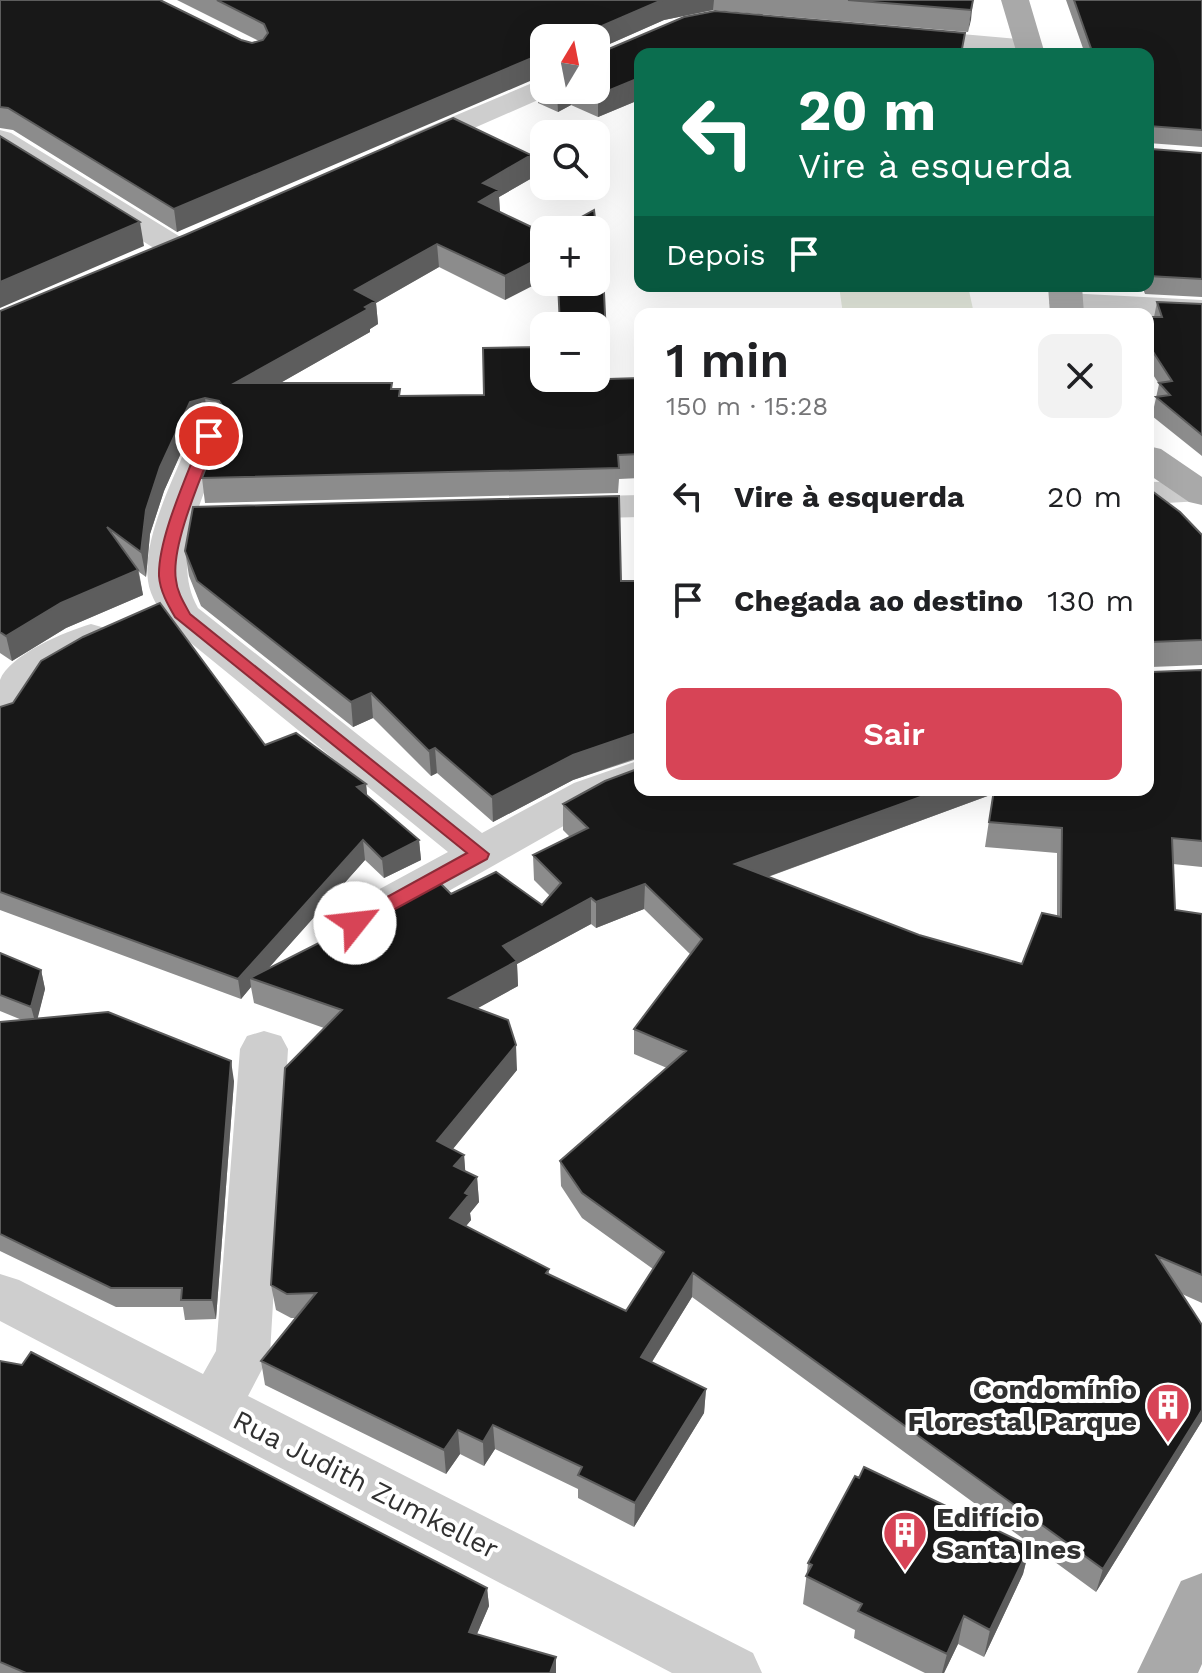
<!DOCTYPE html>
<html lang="pt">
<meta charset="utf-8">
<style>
body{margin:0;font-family:"Work Sans",sans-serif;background:#f2f2f2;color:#202124;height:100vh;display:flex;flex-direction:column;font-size:30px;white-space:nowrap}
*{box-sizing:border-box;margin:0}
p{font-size:26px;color:#757577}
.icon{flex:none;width:44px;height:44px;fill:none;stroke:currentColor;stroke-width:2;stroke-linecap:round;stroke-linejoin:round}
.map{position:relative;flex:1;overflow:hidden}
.side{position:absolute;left:634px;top:308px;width:520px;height:488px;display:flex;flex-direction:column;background:#fff;border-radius:16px;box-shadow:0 8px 32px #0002}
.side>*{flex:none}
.hud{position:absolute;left:634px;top:48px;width:520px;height:244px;border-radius:16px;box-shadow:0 8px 32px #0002;background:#0b6e4f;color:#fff;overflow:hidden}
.needle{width:52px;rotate:10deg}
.fabs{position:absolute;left:530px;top:24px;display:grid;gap:16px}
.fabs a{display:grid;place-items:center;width:80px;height:80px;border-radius:16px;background:#fff;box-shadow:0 8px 32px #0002;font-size:40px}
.pin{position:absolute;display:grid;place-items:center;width:68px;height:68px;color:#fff;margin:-34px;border:4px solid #fff;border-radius:50%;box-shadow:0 2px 8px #0007}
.me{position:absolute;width:88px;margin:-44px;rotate:61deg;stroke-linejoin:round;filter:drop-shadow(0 0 6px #0008)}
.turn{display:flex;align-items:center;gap:28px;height:168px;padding:0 32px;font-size:36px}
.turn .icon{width:104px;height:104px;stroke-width:2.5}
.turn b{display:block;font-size:56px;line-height:68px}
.then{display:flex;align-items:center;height:76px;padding:0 32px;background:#0003;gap:16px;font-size:30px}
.round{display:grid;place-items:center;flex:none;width:84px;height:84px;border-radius:16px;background:#f2f2f2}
.head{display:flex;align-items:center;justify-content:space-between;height:136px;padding:0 32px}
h1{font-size:48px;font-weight:600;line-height:60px}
.action{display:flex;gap:16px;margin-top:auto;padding:16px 32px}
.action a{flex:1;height:92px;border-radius:16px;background:#d74456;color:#fff;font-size:32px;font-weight:600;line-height:92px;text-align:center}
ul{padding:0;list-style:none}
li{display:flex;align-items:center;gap:24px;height:104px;padding:0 32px}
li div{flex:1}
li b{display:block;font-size:30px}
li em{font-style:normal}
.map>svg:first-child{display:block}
.green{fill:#e5eade}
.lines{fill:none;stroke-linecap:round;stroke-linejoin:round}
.minor{fill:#cecece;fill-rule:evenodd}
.major{fill:#a9a9a9;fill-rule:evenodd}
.wall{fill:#8c8c8c;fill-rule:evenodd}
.shaded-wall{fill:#5d5d5d}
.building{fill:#181818;stroke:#5d5d5d;stroke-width:2;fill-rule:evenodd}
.route{fill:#d74456;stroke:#8c2c38;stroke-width:2}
.labels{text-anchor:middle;stroke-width:8;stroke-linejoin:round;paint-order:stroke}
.near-poi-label{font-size:28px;font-weight:bold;fill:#313131;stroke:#fff;text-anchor:end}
.near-street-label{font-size:28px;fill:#313131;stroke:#fff}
</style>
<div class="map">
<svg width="1202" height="1673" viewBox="0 0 1202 1673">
<rect width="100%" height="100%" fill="#fff"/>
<path class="green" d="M839 286H968L974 314H843Z"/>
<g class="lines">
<path class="minor" d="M905 29 1029 40 1039 43 1043 49 1040 54H992L895 43 891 37 895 31Z
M544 78V90H557L554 93 417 153 406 156 395 153 391 147 395 141Z
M0 130 11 133 187 241 192 248 187 255 176 258 165 255 0 152Z
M1066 293 1202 300V320L1148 317V314H1084L1054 310 1049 303 1054 296Z
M209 425 222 428 227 436C208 487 168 556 198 608L482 833 574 783 640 760V790L604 803 371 935 355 939 339 935 332 923 339 911 448 852 170 626C161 612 150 597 148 581 142 538 175 476 191 436L196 428Z
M1202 481V501L1148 504V482Z
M640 495V517L561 519 548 516 542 508 548 500 561 497Z
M91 624 105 628 111 637 105 646 43 678 15 721 0 725C0 712 0 692 0 680 9 655 66 631 91 624Z
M264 1031 281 1036 288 1049 270 1354 248 1396 753 1653 762 1673H672L0 1321V1274L19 1280 203 1374 216 1351 240 1049 247 1036Z"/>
<path class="major" d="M1001 0H1029L1045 54H1017Z
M1048 286H1082L1084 314H1050Z
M1148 446 1161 449 1202 477V505L1189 502 1148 474Z
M1202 1573V1664L1198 1673H1137L1181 1581Z"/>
</g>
<path class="wall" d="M0 0 252 43 259 41 177 0H973L968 32 713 10 664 20 596 50V38H544L177 232 13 130 0 128Z
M1066 0H1202V147L1148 143V146L1151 149 1202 153V297L1145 294 1142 286H1148V54H1085Z
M597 54H640V105L634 102 598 117 571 105 558 112 538 103V81L544 78V90H596Z
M531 155 532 178 499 197 500 212 544 233 505 300 439 267 376 303 378 324 370 329V332L280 383 392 389 401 396 484 395 608 379 640 378V478L619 479 618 493 205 503 202 478 222 425 208 422 193 426 164 491 150 534 146 577 139 572 143 595 66 628 12 661 0 653V311Z
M1157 302 1202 304V456L1152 416 1159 384 1148 367V317H1154Z
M1148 488 1202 535V665L1151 667V672L1202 670V867L1173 864 1175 910 1202 914V1303L1182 1294 1202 1325V1421L1096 1592 692 1297 652 1362 706 1389 704 1413 634 1527 578 1498V1489L495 1449 484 1466 460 1454 446 1474 265 1385 261 1361 295 1318H291L276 1310 271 1285 324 1028 254 1003 251 987 241 999 0 910V707L265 745 366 784 367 796 419 840 421 860 384 878 365 860 267 970 451 894 542 905 550 896 534 880 533 855 570 837 563 830V804L640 768ZM993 794 985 847 1057 853V916L1022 964 919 935 768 877ZM644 909 691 955 634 1029V1054L667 1068 560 1161 561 1186 582 1218 653 1269 626 1311 549 1275V1269L466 1226 471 1220 470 1213 479 1202 477 1177 465 1171 464 1155 453 1149 517 1070 477 1008 518 986 517 964 591 924 596 928Z
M185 551 621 581H640V758L573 780 493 822 437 773 431 776 373 718 353 727 201 606 189 576Z
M0 953 41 970 45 989 37 1019 234 1081 216 1319 185 1320 183 1307H116L0 1251V1022L22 1020 0 1011Z
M0 1361 487 1588 489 1606 477 1634 556 1657V1673H0Z
M1030 1546 1023 1574 984 1657 958 1644 944 1673H925L854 1638 855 1630 803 1604 808 1563Z"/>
<path class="shaded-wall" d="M662 0H714L713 10 664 20 596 50V38H594L595 29Z
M973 0 971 20 968 32 971 10Z
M544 53V75L177 232 174 209Z
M634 80V102L598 117V95Z
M557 90H571V105L558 112Z
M531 155 532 178 499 197 500 212 479 202 483 183Z
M140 222 144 246 0 308V282Z
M437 244 439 267 376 303 378 324 370 329V332L238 407 235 383 355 290Z
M544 256V280L505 300V276Z
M205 398 208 422 193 426 164 491 150 534 146 577 141 552 146 510 160 467 190 402Z
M138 570 143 595 66 628 12 661 6 636 61 603Z
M371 693 373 718 353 727 351 702Z
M639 732V757L573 780 493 822 492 797 573 755Z
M435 748 437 773 431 776 429 751Z
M366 784 368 803 357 787Z
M940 790H994L993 794 734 889 735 864Z
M363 840 365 860 257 981 250 978 251 987 241 999 238 979Z
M419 840 421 860 384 878 382 859Z
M645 884 644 909 596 928V902Z
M591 898V924L517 964 518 986 451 1023 449 998 503 946Z
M41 970 45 989 36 1025 31 1007Z
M516 1045 517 1070 439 1166 437 1141Z
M231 1061 234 1081 216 1319 212 1300Z
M464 1155 466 1180 454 1166Z
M477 1177 479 1202 470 1213 471 1220 452 1243 450 1218 465 1193Z
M693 1273 692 1297 640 1381 641 1357Z
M706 1389 704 1413 634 1527 635 1503Z
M1202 1410V1421L1096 1592 1103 1569Z
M493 1425 495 1449 484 1466 483 1442Z
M458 1430 460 1454 446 1474 444 1450Z
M1030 1546 1023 1574 984 1657 990 1630Z
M487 1588 489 1606 470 1650 469 1632Z
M964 1616 958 1644 944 1673H942L947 1654Z
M556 1657V1673H550Z"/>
<path class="building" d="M0 0H160L241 40 252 43 263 40 268 33 264 24 217 0H662L595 29 594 38H544V53L174 209 8 108 0 107Z
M848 0H973L971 10Z
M1074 0H1202V130L1149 126 1148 146 1151 149 1202 153V279L1148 276V54H1093Z
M715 11 965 33 961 54H640V83L634 80 598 95 586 90H596V53L597 54 684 17Z
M453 118 531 155 483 183 499 190 479 202 544 233V256L505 276 437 244 355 290 376 301 365 307 368 309 235 383H392L391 389H400L399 396 484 395 483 348 544 347V378H596V326H560L558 282H596V230H558L594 210 604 293 608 379 640 378V454L618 455 619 468 202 478 227 413 219 401 205 398 190 402 160 467 146 510 141 552 107 527 138 570 61 603 6 636 0 632V311L185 235Z
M0 136 140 222 0 282Z
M1157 302 1202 304V435L1156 397 1170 395 1159 383 1172 381 1148 344V342H1152L1148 334V317H1162Z
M1148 488 1180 512 1202 535V640L1151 642V672L1202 670V841L1172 838 1175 910 1202 914V1275L1157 1256 1202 1325V1410L1103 1569 693 1273 641 1357 706 1389 635 1503 578 1475 582 1467 493 1425 483 1442 458 1430 444 1450 261 1361 316 1293 287 1294 271 1285 285 1068 342 1010 250 978 439 882 451 894 496 872 542 905 561 883 533 855 588 828 563 804 605 781 640 768V790H940L735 864 919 935 1022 964 1042 913 1061 917 1062 828 989 822 994 790H1148ZM645 884 702 939 634 1029 686 1051 560 1161 582 1193 664 1252 626 1311 546 1273 549 1269 450 1218 469 1195 465 1193 477 1177 454 1166 464 1155 437 1141 516 1045 508 1020 449 998 517 961 503 946 591 898 596 902Z
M619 496 621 581H640V732L573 755 492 797 435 748 429 751 371 693 351 702 197 581 185 551 193 507Z
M160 603 265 745 296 733 366 784 357 787 419 840 382 859 363 840 238 979 0 892V707L13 703 41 661 83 637Z
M0 953 41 970 31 1007 0 995Z
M108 1012 231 1061 212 1300H181L182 1288H111L0 1234V1022Z
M31 1352 487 1588 469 1632 556 1657 550 1673H26L0 1662V1361L22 1365Z
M864 1467 1030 1546 990 1630 964 1616 947 1654 858 1611 862 1604 806 1576 812 1565 808 1563 855 1476 859 1478Z"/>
<path class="route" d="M209 432 217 436C204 471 170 545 176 580 177 592 184 603 190 614L489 854 487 859 362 927 355 929 346 923 349 918 467 853 175 617C168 605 160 591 159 576 158 537 188 474 202 436Z"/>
<defs>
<g id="building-pin" transform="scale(2.3)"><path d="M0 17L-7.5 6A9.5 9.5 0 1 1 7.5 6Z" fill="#d74456" stroke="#fff"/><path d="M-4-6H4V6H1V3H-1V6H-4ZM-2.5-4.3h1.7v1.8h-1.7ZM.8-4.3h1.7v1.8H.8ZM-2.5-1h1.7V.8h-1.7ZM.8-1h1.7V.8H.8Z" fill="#fff"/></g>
</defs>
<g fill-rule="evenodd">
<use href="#building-pin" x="1168" y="1405"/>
<use href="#building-pin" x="905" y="1533"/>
</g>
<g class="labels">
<g class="near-poi-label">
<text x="1137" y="1399">Condomínio<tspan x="1137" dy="32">Florestal Parque</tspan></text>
<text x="936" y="1527" text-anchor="start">Edifício<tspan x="936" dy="32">Santa Ines</tspan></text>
</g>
<g class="near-street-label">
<text transform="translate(366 1484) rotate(27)" y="10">Rua Judith Zumkeller</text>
</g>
</g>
</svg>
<div class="fabs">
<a><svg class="needle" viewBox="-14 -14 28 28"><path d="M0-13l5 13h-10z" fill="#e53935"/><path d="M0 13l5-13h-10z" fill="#757577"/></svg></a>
<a><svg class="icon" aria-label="search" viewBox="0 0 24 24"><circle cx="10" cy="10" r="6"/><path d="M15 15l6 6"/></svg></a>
<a>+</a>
<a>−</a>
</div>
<div class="pin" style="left:209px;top:436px;background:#d93025"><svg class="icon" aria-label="arrive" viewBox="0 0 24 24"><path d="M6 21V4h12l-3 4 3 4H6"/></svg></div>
<svg class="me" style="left:355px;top:923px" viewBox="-20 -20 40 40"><circle r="19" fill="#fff"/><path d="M0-13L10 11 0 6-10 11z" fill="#d74456"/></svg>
<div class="hud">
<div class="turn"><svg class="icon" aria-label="left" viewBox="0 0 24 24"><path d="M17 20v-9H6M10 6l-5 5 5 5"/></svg><div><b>20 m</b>Vire à esquerda</div></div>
<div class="then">Depois<svg class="icon" aria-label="arrive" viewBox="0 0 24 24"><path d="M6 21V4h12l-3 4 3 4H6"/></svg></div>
</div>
<section class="side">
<div class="head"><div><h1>1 min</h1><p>150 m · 15:28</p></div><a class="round"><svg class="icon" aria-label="close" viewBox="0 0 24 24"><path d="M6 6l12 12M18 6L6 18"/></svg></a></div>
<ul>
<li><svg class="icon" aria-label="left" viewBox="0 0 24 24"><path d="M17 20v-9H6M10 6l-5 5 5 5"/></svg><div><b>Vire à esquerda</b></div><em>20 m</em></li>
<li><svg class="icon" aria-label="arrive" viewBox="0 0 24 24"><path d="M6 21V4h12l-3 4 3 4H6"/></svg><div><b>Chegada ao destino</b></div><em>130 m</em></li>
</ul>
<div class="action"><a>Sair</a></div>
</section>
</div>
